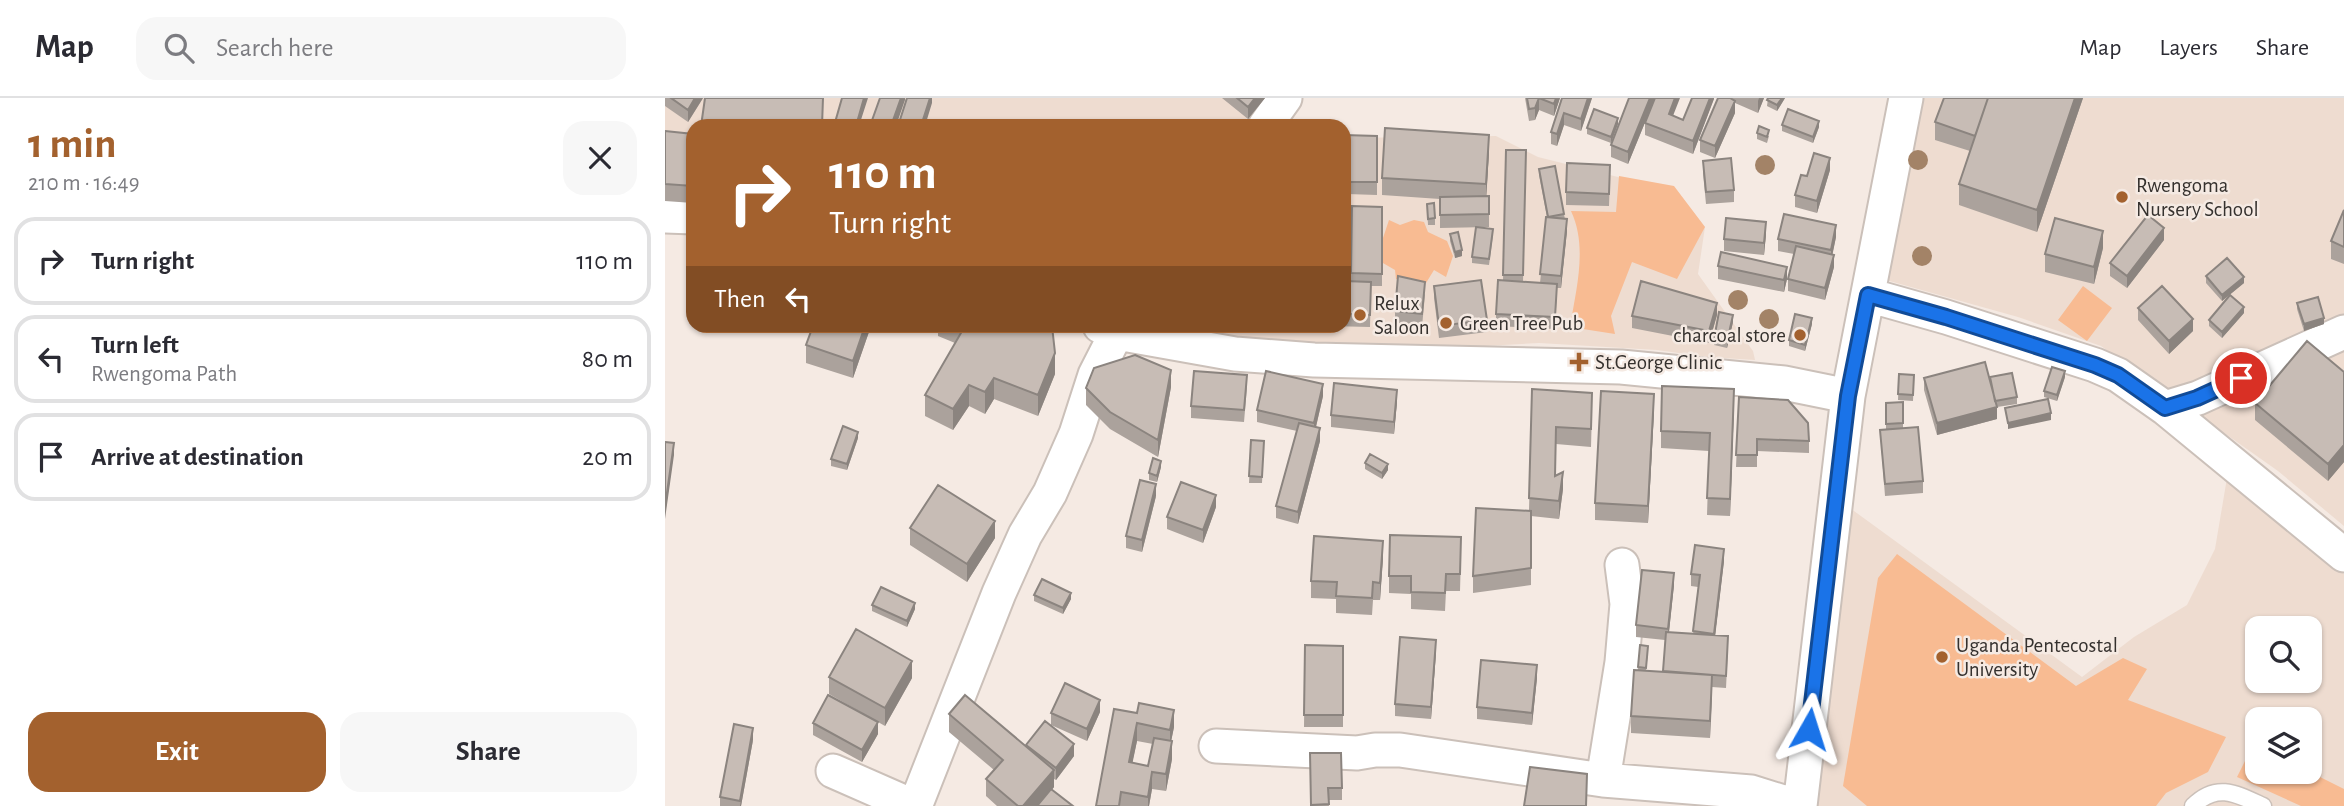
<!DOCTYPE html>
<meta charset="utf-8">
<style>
body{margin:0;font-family:"Alegreya Sans",sans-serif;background:#f7f7f7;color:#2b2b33;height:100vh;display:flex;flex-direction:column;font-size:26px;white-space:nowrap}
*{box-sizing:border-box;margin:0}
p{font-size:23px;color:#7c7c81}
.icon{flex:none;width:38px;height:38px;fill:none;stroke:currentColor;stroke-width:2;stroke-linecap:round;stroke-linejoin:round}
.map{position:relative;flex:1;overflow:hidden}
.panel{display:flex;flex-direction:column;background:#fff;width:665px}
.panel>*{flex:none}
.top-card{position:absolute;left:21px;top:21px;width:665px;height:214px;border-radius:21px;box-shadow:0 2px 5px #0004;background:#a3612e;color:#fff;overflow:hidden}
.fabs{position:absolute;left:1580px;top:518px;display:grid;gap:14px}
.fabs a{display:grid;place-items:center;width:77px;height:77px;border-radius:14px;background:#fff;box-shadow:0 2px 5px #0004;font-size:35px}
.pin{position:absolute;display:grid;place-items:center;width:60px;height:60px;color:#fff;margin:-30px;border:4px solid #fff;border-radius:50%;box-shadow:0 2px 7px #0007}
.me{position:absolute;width:77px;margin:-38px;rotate:6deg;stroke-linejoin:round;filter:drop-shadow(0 0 5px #0008)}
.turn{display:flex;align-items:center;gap:24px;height:147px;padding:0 28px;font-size:32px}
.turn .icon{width:91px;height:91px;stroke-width:2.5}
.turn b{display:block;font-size:49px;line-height:60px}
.then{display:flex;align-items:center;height:66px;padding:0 28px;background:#0003;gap:14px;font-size:26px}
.round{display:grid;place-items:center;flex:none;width:74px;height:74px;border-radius:21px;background:#f7f7f7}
.summary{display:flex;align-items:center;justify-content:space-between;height:119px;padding:0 28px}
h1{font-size:42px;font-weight:700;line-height:52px;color:#a3612e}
.cta{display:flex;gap:14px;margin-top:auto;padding:14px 28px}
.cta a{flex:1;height:80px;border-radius:21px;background:#a3612e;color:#fff;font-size:28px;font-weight:700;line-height:80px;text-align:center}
.cta a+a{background:#f7f7f7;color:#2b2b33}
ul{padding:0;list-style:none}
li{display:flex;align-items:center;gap:21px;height:88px;margin:0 14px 10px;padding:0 14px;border:4px solid #e1e1e2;border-radius:21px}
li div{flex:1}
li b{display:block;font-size:26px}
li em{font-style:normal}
header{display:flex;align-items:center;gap:42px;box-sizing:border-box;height:98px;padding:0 35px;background:#fff;border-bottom:2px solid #e1e1e2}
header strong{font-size:33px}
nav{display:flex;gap:38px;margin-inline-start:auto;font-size:24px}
.search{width:490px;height:63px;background:#f7f7f7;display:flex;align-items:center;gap:18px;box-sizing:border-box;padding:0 24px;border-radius:21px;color:#7c7c81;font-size:26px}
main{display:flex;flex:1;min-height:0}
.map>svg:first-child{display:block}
.built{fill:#eedcd0;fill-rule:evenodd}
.green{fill:#f8bb92}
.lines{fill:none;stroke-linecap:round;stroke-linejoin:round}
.service-casing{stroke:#cbc0b9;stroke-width:19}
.minor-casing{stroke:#cbc0b9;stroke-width:37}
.service{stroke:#fff;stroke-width:16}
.minor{stroke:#fff;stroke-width:33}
.tree{fill:#a38367}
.wall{fill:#aba29c;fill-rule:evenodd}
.shaded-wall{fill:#8b847f}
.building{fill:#c7bcb5;stroke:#8b847f;stroke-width:2}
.route-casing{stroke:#114b97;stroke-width:18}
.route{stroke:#1a73e8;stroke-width:12}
.poi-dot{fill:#a3612e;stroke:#f5eae3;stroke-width:2.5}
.labels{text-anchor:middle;stroke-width:5;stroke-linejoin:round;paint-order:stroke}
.poi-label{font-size:21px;fill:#35312e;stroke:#f5eae3;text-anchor:start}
</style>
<header>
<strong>Map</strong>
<div class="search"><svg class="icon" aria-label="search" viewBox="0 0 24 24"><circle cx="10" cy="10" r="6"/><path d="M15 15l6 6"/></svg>Search here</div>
<nav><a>Map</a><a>Layers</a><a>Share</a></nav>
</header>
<main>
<section class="panel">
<div class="summary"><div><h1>1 min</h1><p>210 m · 16:49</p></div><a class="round"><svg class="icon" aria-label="close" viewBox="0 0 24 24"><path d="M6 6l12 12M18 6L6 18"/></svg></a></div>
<ul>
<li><svg class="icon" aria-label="right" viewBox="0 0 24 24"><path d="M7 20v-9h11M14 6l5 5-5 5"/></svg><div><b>Turn right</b></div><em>110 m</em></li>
<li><svg class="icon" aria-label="left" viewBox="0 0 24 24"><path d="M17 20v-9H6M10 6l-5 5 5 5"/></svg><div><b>Turn left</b><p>Rwengoma Path</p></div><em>80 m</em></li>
<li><svg class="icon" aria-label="arrive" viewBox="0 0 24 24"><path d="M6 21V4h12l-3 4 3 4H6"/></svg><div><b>Arrive at destination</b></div><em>20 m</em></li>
</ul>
<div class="cta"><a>Exit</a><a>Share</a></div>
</section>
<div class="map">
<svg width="1679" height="708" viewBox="0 0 1679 708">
<rect width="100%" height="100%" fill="#f5eae3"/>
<path class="built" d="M0 0H600L575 28H28V103H0Z
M1256 0H1679V428L1613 373 1436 248 1353 219 1203 177Z
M831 38 873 59 1013 94 1040 129 1033 176 1088 253 1090 262 1043 259 992 252 874 245 745 252 629 247 543 235 508 228H679V40Z
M1562 380 1679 476V708H1153L1150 706 1178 405 1417 579 1469 539 1522 507 1550 451ZM1592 530H1645V583H1592ZM1592 621H1645V674H1592Z"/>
<path class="green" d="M954 78 1009 88 1040 129 1012 181 967 164 946 218 950 236 905 229C911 191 923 149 906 113L951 114Z
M724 122 735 127 749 122 759 124 763 134 782 143 788 158 781 179 769 172 761 185 731 181 730 172 711 161Z
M1418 188 1447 210 1422 243 1393 222Z
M1232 456 1411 588 1458 560 1482 571 1463 602 1561 639 1543 674 1501 695 1491 708H1202L1178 688 1213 480Z
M1589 645 1592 647V674H1645L1679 691V708H1636L1572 679Z"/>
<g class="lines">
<g class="service-casing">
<path id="service" d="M1528 708C1552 684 1572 696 1598 708"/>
</g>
<g class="minor-casing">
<path id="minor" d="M600 28 620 0
M0 118 28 119
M1203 197 1281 219 1430 267 1453 277 1500 310 1679 457
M435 228 452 235 570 256 649 262 956 269 1119 285 1183 298
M1500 310 1533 300 1679 234
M551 648 692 655 710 652H735L938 682 1086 694 1131 708
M168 673 241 705 253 701 334 495 360 437 385 395 411 336 430 277 455 228
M938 682 957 564 962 506 957 467
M1135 708 1183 298 1241 0"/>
</g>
<use href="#service" class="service"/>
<use href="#minor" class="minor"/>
</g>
<g class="tree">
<circle cx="1253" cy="62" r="10"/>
<circle cx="1100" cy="67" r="10"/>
<circle cx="1257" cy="158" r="10"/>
<circle cx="1073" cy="202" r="10"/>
<circle cx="1104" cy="221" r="10"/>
</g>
<path class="wall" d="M0 0H38L23 24 0 8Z
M557 0H600L583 21Z
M860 0H895L889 18 874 12 870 22 864 23Z
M897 0H927L916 33 899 27 892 48 886 46V34Z
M990 0 963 66 946 59V47Z
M1049 0 1028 56 980 37V25L1008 18 1018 22Z
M1053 0H1099L1093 15 1070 5V15L1050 60 1035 54V42Z
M1103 0H1120L1112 13 1102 8Z
M1279 0H1418L1372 134 1294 107V86L1305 53 1270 42V24Z
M953 26 946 45 922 36V30Z
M1117 27 1154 29 1148 45 1117 33Z
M0 33 28 36V105L0 103Z
M1092 35 1104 38 1102 45 1092 41Z
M679 37 712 38V97L682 96 680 125H679Z
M841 52H861L858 184 875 185 882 119 874 77V71L899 116 902 133 896 190H892L890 231 831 228V216L838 183Z
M824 54 821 98H824V129L775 130V101L717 97V80Z
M1038 63 1069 92V104L1041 106 1038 75Z
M1165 72 1152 115 1130 109V97L1142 78Z
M945 79 944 108 901 107V94Z
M762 106 770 120V127H763Z
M687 108 717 109V188H706L705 229 664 228H679V183H686Z
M1679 112V166L1666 161V143Z
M785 136 797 158 790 160 785 143Z
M1101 136 1099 157 1059 153V141Z
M828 137 824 167 807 165V159Z
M1171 139 1167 157 1169 169 1160 202 1123 193V181L1129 156 1113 153V141Z
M1499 142 1462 190 1445 178V165Z
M1438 150 1429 186 1380 174V156Z
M1053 168 1122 181 1119 194 1053 181Z
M1541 178 1579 185 1557 203 1541 185Z
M769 188 822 222V234L774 240 769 200Z
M760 196 757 229 730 225V213Z
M1632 205 1659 226 1639 233 1632 211Z
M1473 210 1528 233 1504 256 1473 222Z
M1579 215 1557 240 1544 228V222Z
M1052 217 1044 245 967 230V218Z
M1068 224 1062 250 1049 247V241Z
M1147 226 1140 253 1124 248V242Z
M148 228H206L188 280 141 265V247Z
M273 228H387L390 276 373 318 329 301 320 316 304 308 288 332 260 318V297L290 245 273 238Z
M1679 274V364L1663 383 1590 322V305Z
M1234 276 1249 277 1248 303 1233 302Z
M1325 279 1352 299V306L1332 309V321L1272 337 1259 292V280L1325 285Z
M1400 279 1392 303 1379 299V293Z
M506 289 493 359 445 331 421 307V290Z
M582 289 579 324 526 320V308Z
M867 291 927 312 926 349 891 346 890 378 898 391 894 421 866 418V487L808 495V478L864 413Z
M658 298 651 329 655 343 633 426 611 420V408L632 333 592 324V312Z
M1074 299 1144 343V355L1092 353V369H1071Z
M732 304 729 336 666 329V317Z
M1238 304V330L1258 383V395L1220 398 1215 332H1221V305Z
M1069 308 1065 418 1042 417 1044 353 996 350V333Z
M989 313 983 425 930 422V405Z
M193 340 182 372 166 368V361Z
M586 342 599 343 597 385H584Z
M700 365 723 372 717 381 700 371Z
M496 369 492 384 484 382V375Z
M491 398 477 454 461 450V438Z
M551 409 538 445 502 431V419Z
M245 430 330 440 302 484 245 447Z
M796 457 795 493H781L780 513 746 511V496L724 495V478Z
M718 460 715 502H708L707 517 671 515V501L646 500V483Z
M1059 463 1050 537 1063 550 1061 590 1047 589 1045 640 966 635V618L973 572 975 547 983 555 981 573 998 574 1000 542 971 539V527L1009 487 1004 534 1028 536 1033 489 1026 488V476Z
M369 497 406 501 398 516 369 503Z
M207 507 250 511 242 529 207 513Z
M640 547 678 548V629H639Z
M771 554 766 621 730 618V606Z
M164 579 247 580 220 628 164 596Z
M872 580 867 627 812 621V609Z
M449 611 509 629 506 643 507 661 501 693 487 691 484 708H431ZM472 643 488 646 483 668 467 665Z
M435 614 422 643 386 627V615Z
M284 616 361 648 409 658 391 682 389 681V689L387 692 408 708H332L321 698V681L329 672 284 634Z
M148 625 213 636 197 664 148 637Z
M88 642 76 708H55V699Z
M645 655 677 690V702H663L664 708H646Z"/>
<path class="shaded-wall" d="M30 0H38L23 24V12Z
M199 0H203L194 28H191Z
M236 0H240V2L231 28H226Z
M265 0H267V5L260 28H256Z
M590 0H600L583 21V9Z
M874 0V12L870 22V10Z
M891 0H895L889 18V6Z
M923 0H927L916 33V21Z
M985 0H990L963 66V54Z
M1010 0H1015L1004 28V16Z
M1045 0H1049V1L1028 56V43Z
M1094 0H1099L1093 15V3Z
M1117 0H1120L1112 13V7Z
M1410 0H1418L1372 134V112Z
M1070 3V15L1050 60V48Z
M899 15V27L892 48V36Z
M953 20V26L946 45V39Z
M1154 23V29L1148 45V39Z
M824 37V54L821 104V86Z
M1165 60V72L1152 115V103Z
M902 121V133L896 190V178Z
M1101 124V136L1099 157V145Z
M1171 127V139L1166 164V152Z
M1499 130V142L1462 190V178Z
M1438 133V150L1429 186V169Z
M797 152V158L790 160V154Z
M1169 157V169L1160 202V190Z
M1122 169V181L1119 194V182Z
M1579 179V185L1557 203V197Z
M1052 205V217L1044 245V233Z
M1579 209V215L1557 240V234Z
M1068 217V224L1062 250V244Z
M1147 220V226L1140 253V247Z
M1659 220V226L1639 233V226Z
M1528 221V233L1504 256V243Z
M200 228H206L188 280V263Z
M390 255V276L373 318V297Z
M506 272V289L493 359V342Z
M1400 273V279L1392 303V297Z
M329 280V301L320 316V294Z
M658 286V298L649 337V325Z
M304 287V308L288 332V311Z
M1069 291V308L1065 418V401Z
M732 292V304L729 336V324Z
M989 296V313L983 425V408Z
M1332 309V321L1272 337V325Z
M1386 315V322L1343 331V325Z
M655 330V343L633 426V414Z
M193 334V340L182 372V366Z
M9 345V357L0 421V409Z
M1679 347V364L1663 383V366Z
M496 363V369L492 384V378Z
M723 366V372L717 381V375Z
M898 374V391L894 421V403Z
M491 386V398L477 454V442Z
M551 397V409L538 445V432Z
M330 423V440L302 484V466Z
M718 443V460L715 502V485Z
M1059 451V463L1049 548V536Z
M1009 475V487L1003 543V531Z
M406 495V501L398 516V510Z
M250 505V511L242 529V523Z
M771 542V554L766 621V609Z
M247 563V580L220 628V610Z
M872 567V580L867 627V615Z
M1047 577V594L1045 640V623Z
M435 602V614L422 643V631Z
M509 612V629L505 649V632Z
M213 624V636L197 664V652Z
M472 625V643L464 682V664Z
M88 630V642L76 708H75Z
M507 643V661L501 693V676Z
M409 646V658L391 682V670Z
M389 672V689L373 708H358Z
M487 674V691L484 708H483V699Z"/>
<path class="building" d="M6 0H30L23 12Z
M40 0H158L157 28H36Z
M177 0H199L191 28H169Z
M215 0H236L226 28H205Z
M242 0H265L256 28H233Z
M572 0H590L583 9Z
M862 0H891L889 6 874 0 870 10 864 11Z
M897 0H923L916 21 899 15 892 36 886 34Z
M964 0H985L963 54 946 47Z
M990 0H1010L1004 16 1018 22 1027 0H1045L1028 43 980 25Z
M1053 0H1065L1070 3 1050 48 1035 42Z
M1103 0H1117L1112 7 1102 2Z
M1279 0H1323L1310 38 1270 24Z
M1323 0H1410L1372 112 1294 86Z
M929 11 953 20 946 39 922 30Z
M1123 11 1154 23 1148 39 1117 27Z
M1094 28 1104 32 1102 39 1092 35Z
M720 30 824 37 821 86 717 80Z
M0 33 28 36V88L0 86Z
M679 37 712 38V84H679Z
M841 52H861L858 177H838Z
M1149 55 1165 60 1152 103 1130 97 1136 77 1142 78Z
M1066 60 1069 92 1041 94 1038 63Z
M902 65 945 67 944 96 901 94Z
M890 68 899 116 883 119 874 71Z
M679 94H682L680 113H679Z
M824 98V116L775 117V99Z
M769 105 770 120 763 121 762 106Z
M687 108 717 109V176L686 175Z
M1679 112V149L1666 143Z
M1119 116 1171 127 1166 152 1113 141Z
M1483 117 1499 130 1462 178 1445 165Z
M881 119 902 121 896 178 875 176Z
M1061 120 1101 124 1099 145 1059 141Z
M1390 120 1438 133 1429 169 1380 156Z
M811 129 828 131 824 161 807 159Z
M793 134 797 152 790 154 785 136Z
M1131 148 1169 157 1160 190 1123 181Z
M1056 154 1122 169 1119 182 1053 168Z
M1562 160 1579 179 1557 197 1541 178Z
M733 178 760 184 757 216 730 213Z
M816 182 822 222 774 228 769 188Z
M833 182 892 186 890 219 831 216Z
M679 183 706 184 705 217 679 216Z
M976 183 1052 205 1044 233 967 218Z
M1497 188 1528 221 1504 243 1473 210Z
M1565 197 1579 209 1557 234 1544 222Z
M1653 199 1659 220 1639 226 1632 205Z
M1054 214 1068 217 1062 244 1049 241Z
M1130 216 1147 220 1140 247 1124 242Z
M148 228H200L188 263 141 247Z
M300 228H387L390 255 373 297 329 280 320 294 304 287 288 311 260 297Z
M1642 243 1679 274V347L1663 366 1590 305Z
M470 257 506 272 493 342 445 314 421 290 429 270Z
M1320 264 1332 309 1272 325 1259 280Z
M1387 269 1400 273 1392 297 1379 293Z
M529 273 582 277 579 312 526 308Z
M601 273 658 286 649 325 592 312Z
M1347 275 1352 299 1330 303 1325 279Z
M1234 276 1249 277 1248 297 1233 296Z
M669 285 732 292 729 324 666 317Z
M997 288 1069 291 1065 401 1042 400 1045 335 996 333Z
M867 291 927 295 926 331 891 329 890 378 898 374 894 403 864 400Z
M936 293 989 296 983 408 930 405Z
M1074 299 1123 302 1143 325 1144 343 1092 341V357H1071Z
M1383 301 1386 315 1343 325 1340 310Z
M1238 304V325L1221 326V305Z
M634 325 655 330 633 414 611 408Z
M178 328 193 334 182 366 166 361Z
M1253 329 1258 383 1220 386 1215 332Z
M586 342 599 343 597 379 584 378Z
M0 344 9 345 0 409Z
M705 356 723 366 717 375 700 365Z
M488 360 496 363 492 378 484 375Z
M475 382 491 386 477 442 461 438Z
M516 384 551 397 538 432 502 419Z
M273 387 330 423 302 466 245 430Z
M811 410 866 413V470L808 478Z
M725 437 796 439 795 476H781L780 495 746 494V478H724Z
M649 438 718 443 715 485 708 484 707 500 671 498 672 484 646 483Z
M1030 447 1059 451 1049 536 1028 533 1035 477 1026 476Z
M977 472 1009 475 1003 531 971 527Z
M377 481 406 495 398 510 369 497Z
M216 489 250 505 242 523 207 507Z
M191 531 247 563 220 610 164 579Z
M1001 534 1063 538 1061 578 998 573Z
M735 539 771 542 766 609 730 606Z
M640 547 678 548V617H639Z
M975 547 983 548 981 570 973 569Z
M816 562 872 567 867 615 812 609Z
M969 572 1047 577 1045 623 966 618Z
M400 585 435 602 422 631 386 615Z
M163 597 213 624 197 652 148 625Z
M300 597 389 672 358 708H353L321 681 338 662 284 616Z
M474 605 509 612 505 632 472 625 464 664 483 668 489 640 507 643 501 676 487 674 483 699 456 694 454 708H431L449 611 472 615Z
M380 623 409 646 391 670 361 647Z
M69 626 88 630 75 703 55 699Z
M645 655H676L677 690H663L664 706 646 707Z
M865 669 922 676 921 708H859Z
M386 691 408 708H372Z"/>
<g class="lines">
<g class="route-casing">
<path id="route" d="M1144 631 1183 298 1203 197 1281 219 1430 267 1453 277 1500 310 1532 300 1576 280"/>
</g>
<use href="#route" class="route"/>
</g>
<g class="poi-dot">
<circle cx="1457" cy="99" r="7"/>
<circle cx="695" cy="217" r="7"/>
<circle cx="781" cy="225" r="7"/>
<circle cx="1135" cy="237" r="7"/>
<path d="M910.5 253.5h7v7h7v7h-7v7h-7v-7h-7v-7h7z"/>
<circle cx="1277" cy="559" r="7"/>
</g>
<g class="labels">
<g class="poi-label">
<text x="1471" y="94">Rwengoma<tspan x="1471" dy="24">Nursery School</tspan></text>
<text x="709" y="212">Relux<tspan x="709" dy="24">Saloon</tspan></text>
<text x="795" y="232">Green Tree Pub</text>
<text x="1121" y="244" text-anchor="end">charcoal store</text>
<text x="930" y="271">St.George Clinic</text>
<text x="1291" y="554">Uganda Pentecostal<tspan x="1291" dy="24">University</tspan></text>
</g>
</g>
</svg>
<div class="fabs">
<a><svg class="icon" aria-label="search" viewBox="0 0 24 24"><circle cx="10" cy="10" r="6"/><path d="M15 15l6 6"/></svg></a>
<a><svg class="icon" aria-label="layers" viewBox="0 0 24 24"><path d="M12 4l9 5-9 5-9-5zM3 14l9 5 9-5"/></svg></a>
</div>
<div class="pin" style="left:1576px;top:280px;background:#d93025"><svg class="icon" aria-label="arrive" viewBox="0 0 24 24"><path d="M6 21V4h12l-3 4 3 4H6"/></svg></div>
<svg class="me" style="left:1144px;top:631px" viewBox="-20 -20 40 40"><path d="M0-17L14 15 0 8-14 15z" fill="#1a73e8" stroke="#fff" stroke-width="4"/></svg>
<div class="top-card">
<div class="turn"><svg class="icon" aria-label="right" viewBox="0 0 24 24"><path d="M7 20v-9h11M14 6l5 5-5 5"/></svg><div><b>110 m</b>Turn right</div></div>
<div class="then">Then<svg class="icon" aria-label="left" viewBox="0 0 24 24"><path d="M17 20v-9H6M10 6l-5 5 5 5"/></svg></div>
</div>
</div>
</main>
